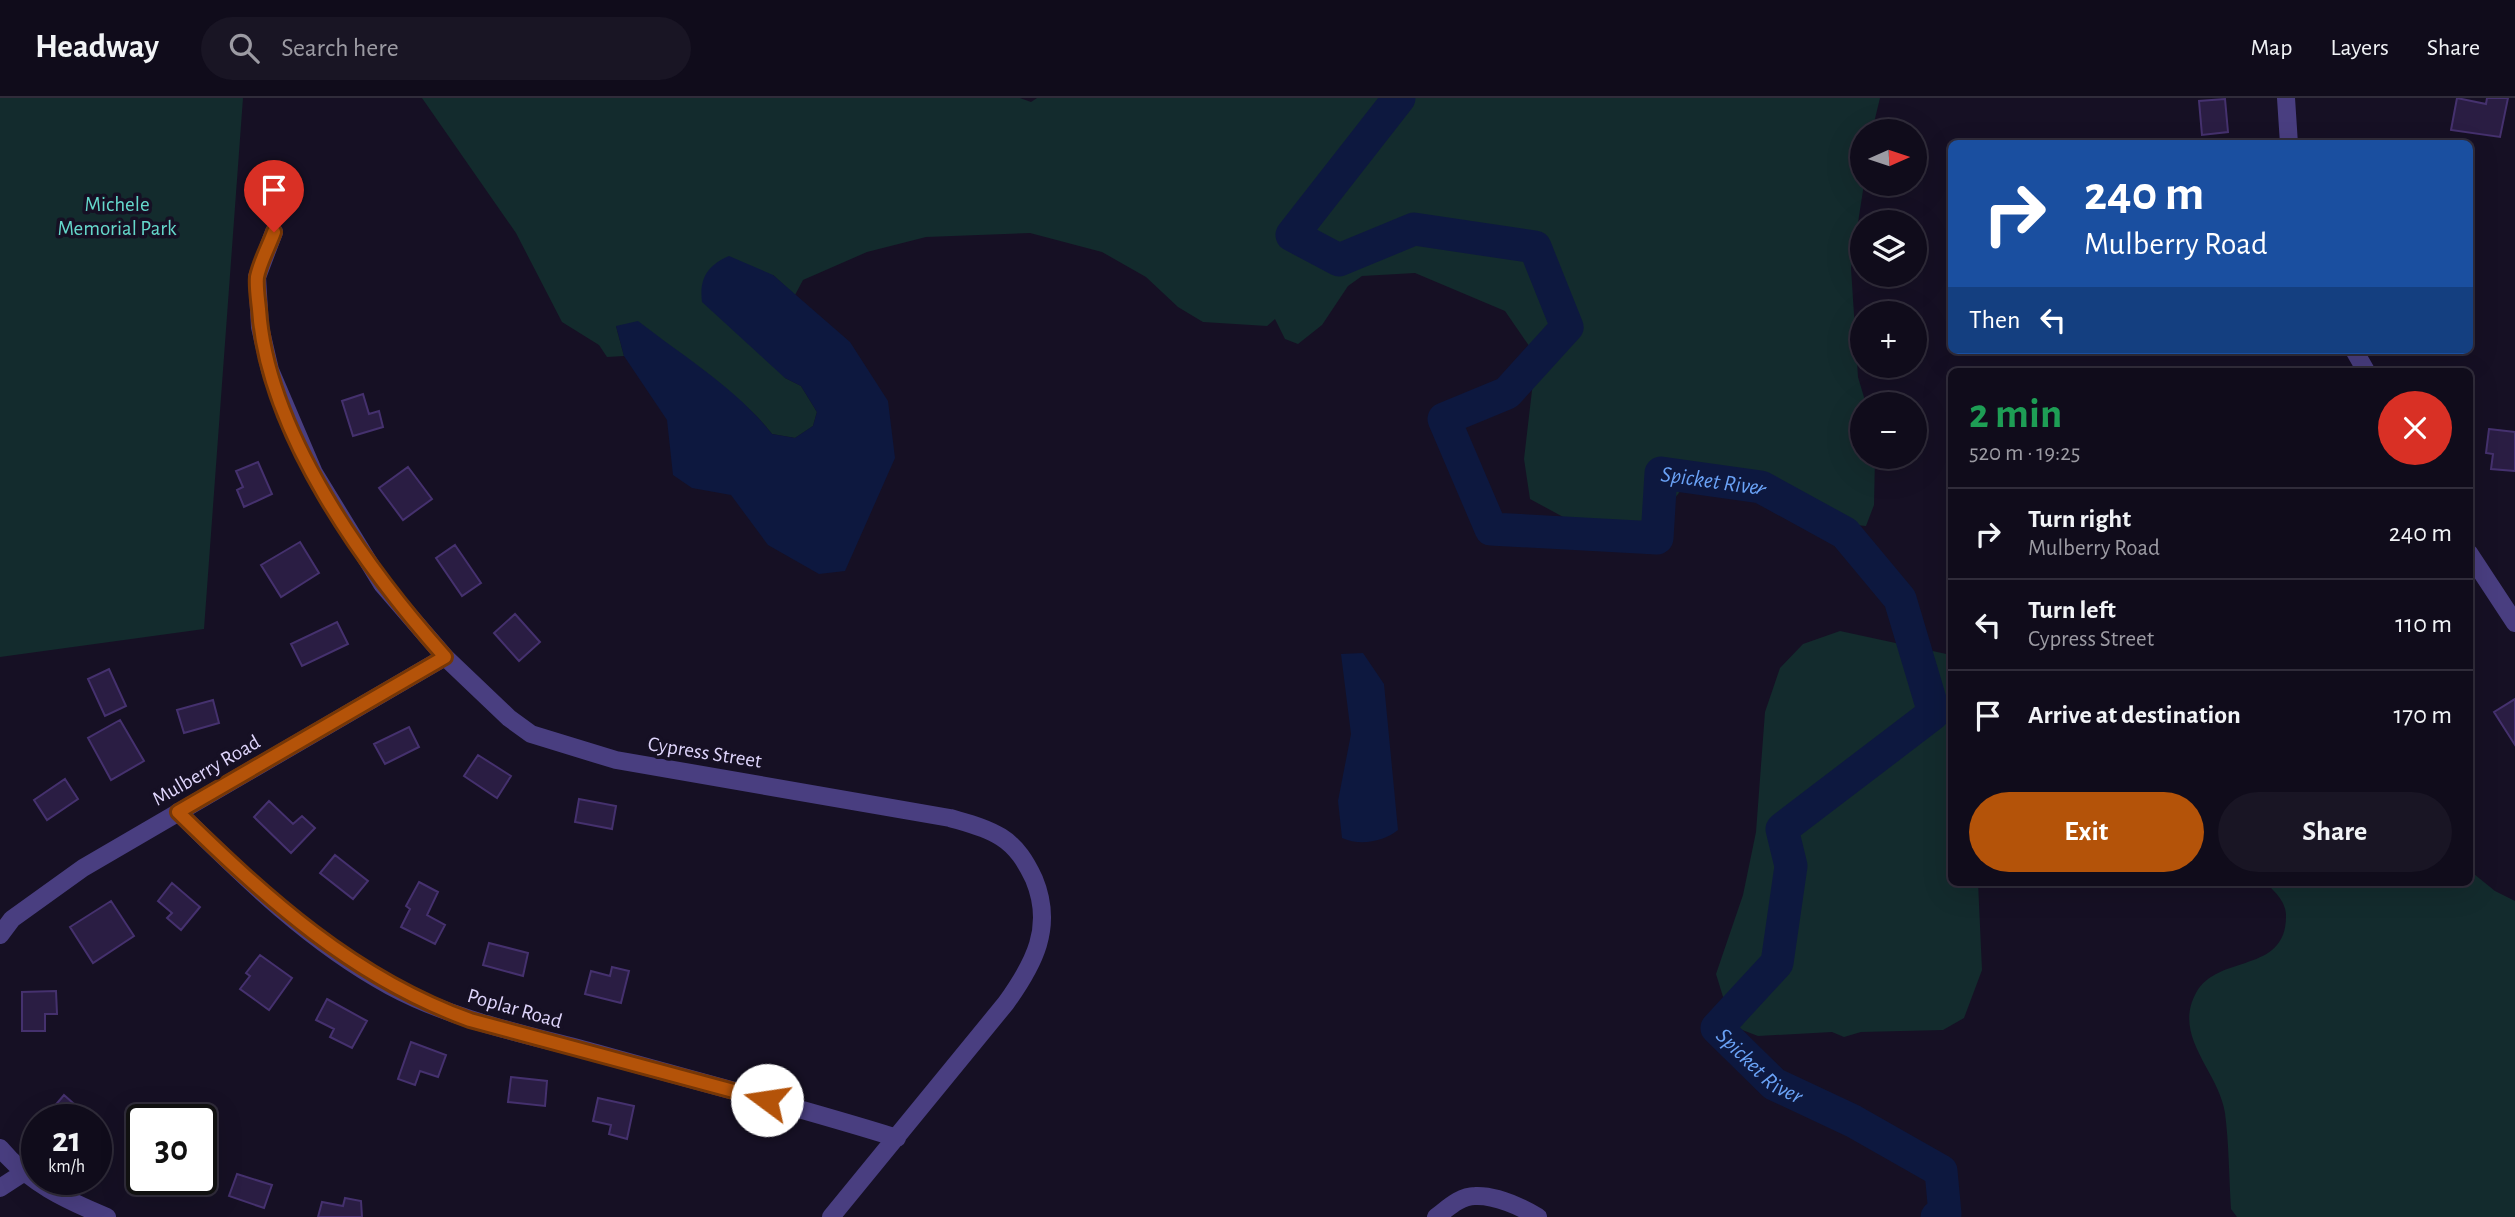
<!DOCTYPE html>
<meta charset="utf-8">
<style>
body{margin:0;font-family:"Alegreya Sans",sans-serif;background:#191524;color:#f1f3f6;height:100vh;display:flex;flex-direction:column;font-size:26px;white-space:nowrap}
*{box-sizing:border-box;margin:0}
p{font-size:23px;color:#9c9ba3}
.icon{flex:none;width:38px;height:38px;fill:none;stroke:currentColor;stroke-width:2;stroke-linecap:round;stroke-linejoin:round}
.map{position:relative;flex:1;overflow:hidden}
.details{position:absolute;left:1948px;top:270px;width:525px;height:518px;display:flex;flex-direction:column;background:#100c1b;border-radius:10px;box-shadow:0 7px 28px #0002,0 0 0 2px #302c3a}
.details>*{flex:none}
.hud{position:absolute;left:1948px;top:42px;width:525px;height:214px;border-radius:10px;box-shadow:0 7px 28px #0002,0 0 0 2px #302c3a;background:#1a4fa0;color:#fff;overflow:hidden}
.needle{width:46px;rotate:87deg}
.buttons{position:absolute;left:1850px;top:21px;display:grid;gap:14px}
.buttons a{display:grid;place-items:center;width:77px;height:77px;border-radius:50%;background:#100c1b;box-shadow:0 7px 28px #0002,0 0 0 2px #302c3a;font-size:35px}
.speed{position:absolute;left:21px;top:1006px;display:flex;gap:14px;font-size:35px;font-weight:700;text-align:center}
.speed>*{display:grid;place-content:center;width:91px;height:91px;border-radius:50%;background:#100c1b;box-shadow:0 7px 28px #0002,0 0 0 2px #302c3a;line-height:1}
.speed small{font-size:18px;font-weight:400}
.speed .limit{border:4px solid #111;border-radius:10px;background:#fff;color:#111}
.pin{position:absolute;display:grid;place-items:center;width:60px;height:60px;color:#fff;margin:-72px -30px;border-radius:50% 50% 50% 0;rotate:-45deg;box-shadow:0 0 7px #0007}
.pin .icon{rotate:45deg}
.me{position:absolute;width:77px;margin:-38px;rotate:284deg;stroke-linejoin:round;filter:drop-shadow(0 0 5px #0008)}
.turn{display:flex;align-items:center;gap:24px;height:147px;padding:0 21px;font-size:32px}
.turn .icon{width:91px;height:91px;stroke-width:2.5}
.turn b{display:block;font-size:49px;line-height:60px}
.then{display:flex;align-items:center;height:66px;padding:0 21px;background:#0003;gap:14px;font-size:26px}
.round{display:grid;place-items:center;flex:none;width:74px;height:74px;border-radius:37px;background:#191524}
.headline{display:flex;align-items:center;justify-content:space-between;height:119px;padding:0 21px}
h1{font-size:42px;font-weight:700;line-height:52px;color:#1e9e55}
.cta{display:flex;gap:14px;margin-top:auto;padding:14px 21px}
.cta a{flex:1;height:80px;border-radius:42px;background:#b45309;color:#fff;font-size:28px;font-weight:700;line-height:80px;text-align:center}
.cta a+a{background:#191524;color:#f1f3f6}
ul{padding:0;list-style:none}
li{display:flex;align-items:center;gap:21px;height:91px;padding:0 21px;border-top:2px solid #302c3a}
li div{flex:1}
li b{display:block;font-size:26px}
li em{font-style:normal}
header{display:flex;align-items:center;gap:42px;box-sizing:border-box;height:98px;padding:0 35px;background:#100c1b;border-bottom:2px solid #302c3a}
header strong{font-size:33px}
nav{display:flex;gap:38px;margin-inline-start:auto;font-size:24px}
.search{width:490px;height:63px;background:#191524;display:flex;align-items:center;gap:18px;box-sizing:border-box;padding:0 24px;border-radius:38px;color:#9c9ba3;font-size:26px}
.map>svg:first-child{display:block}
.green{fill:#132b2d}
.water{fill:#0d183f}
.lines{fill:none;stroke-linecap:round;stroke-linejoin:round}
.river{stroke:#0d183f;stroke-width:33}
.building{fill:#2a1d43;stroke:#45316e;stroke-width:2}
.minor{stroke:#493e80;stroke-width:18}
.route-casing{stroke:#753606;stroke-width:18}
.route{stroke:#b45309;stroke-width:12}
.labels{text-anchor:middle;stroke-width:7;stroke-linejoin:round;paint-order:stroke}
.park-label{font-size:21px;fill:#65d8cb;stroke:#161024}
.street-label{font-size:21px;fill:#dfd5fc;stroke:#161024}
.water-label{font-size:23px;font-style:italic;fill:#6aa2f6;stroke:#161024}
</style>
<header>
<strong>Headway</strong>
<div class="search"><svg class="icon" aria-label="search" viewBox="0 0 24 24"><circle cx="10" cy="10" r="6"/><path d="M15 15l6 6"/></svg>Search here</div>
<nav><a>Map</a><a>Layers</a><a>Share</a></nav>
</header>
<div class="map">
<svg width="2515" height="1119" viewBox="0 0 2515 1119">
<rect width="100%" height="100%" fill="#161024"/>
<path class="green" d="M0 0H243L204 531 0 559Z
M422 0H1020L1031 4 1037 0H1880L1872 33H1862L1864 86 1851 170 1858 279 1866 306H1862V359H1875L1874 407 1866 428 1845 426 1792 388 1766 375 1701 376 1684 388 1642 444 1615 447 1530 401 1524 361 1536 258 1505 213 1415 175 1362 178 1348 188 1322 227 1298 246 1285 241 1275 221 1267 228 1203 224 1178 209 1146 179 1102 154 1030 135 926 139 867 154 803 182 795 197 773 177 785 280 801 288 817 314 813 328 795 340 772 336C733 285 671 258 616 228L624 258 607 259 599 247 562 224 516 135Z
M1840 533 1951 557V784H1978L1982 872 1964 920 1943 932 1861 934 1844 939 1832 934 1758 938 1732 928 1716 876 1743 797 1756 734 1765 614 1780 570 1803 546Z
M2469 772 2495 793 2515 803V1119H2237L2231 1111C2229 1079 2229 1046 2225 1015 2219 973 2172 939 2196 895 2218 855 2287 877 2286 817 2286 804 2273 790 2263 784H2469Z"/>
<path class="water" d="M729 158 773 177 850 244 888 303 895 360 845 473 819 476 768 447 731 397 692 390 673 377 667 322 624 258 616 228 638 223C683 258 737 291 772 336L795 340 813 328 817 314 801 288 785 280 702 204C699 180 708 167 729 158Z
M1363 555 1384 586 1398 732C1383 744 1360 748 1342 740L1338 703 1351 636 1341 556Z"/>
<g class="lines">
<path class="river" id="s1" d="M1399 0 1292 137 1339 162 1414 131 1535 149 1567 229 1507 295 1444 321 1491 431 1657 440 1661 375 1761 389 1845 435 1900 501 1934 615 1782 731 1791 768 1777 865 1717 930 1774 986 1853 1023 1941 1073 1945 1116 1937 1119"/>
</g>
<path class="building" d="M2457 0 2486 6 2487 0H2508L2500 39 2451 32Z
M2225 1 2228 34 2202 37 2199 3Z
M363 296 369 316 379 313 383 329 353 338 342 303Z
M2489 331 2515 334V373L2491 371 2493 356 2486 355Z
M258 364 272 396 244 409 237 392 243 389 236 373Z
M408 369 432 401 403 422 379 390Z
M300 444 319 475 281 499 261 467Z
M455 447 481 485 462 498 436 460Z
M515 516 540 544 519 563 494 535Z
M337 524 348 546 302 568 291 546Z
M109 571 126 608 105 618 88 581Z
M2515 601V647L2494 614Z
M213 602 219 625 184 635 177 612Z
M120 622 144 663 111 682 88 640Z
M409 629 419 649 385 666 374 646Z
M478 657 511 678 497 700 464 678Z
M65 681 78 701 47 722 34 702Z
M579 701 616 708 612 731 575 724Z
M269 703 293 726 302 718 315 730 291 755 254 719Z
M335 757 368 783 353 801 320 775Z
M419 784 438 794 427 817 445 827 435 846 401 829 410 811 406 808Z
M172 785 200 809 181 832 167 820 172 815 158 803Z
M111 803 134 838 93 865 70 829Z
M489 845 528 855 523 878 483 867Z
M260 857 292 880 269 912 240 891 250 878 246 875Z
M612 869 629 873 621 905 585 896 591 873 610 878Z
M56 893 57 916H45V933H22V894Z
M327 901 367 923 352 950 330 939 334 931 316 922Z
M411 944 446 957 438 979 420 973 415 987 398 981Z
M511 979 547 983 545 1008 508 1004Z
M64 997 73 1005 93 1022H55L48 1016Z
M598 1000 634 1008 627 1041 609 1036 611 1027 593 1023Z
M237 1076 272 1087 264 1110 229 1098Z
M345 1100 361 1103 362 1119H318L322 1104 343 1108Z"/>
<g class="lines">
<path class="minor" d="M2286 0 2289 46
M274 134 257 179 260 229 270 272 314 375 382 486 445 559 509 620 531 636 616 662 950 720C967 725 985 729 1001 739 1017 749 1026 764 1034 781 1054 829 1034 866 1006 905L831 1119
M2354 252 2366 273
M2469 455 2515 525
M178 714C243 778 309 844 390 888 455 923 526 936 596 955 696 983 798 1009 897 1040
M0 837 12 821 83 770 445 559
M0 1050C29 1085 66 1102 107 1119
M0 1090 23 1075
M1436 1119C1447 1111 1460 1098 1475 1098 1495 1097 1521 1109 1538 1119"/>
</g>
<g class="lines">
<g class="route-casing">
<path id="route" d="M274 134C269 148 260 164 257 179 256 188 258 201 259 211 267 334 365 469 445 559L178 714C266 800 353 880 470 922L767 1002"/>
</g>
<use href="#route" class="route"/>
</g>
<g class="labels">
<g class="park-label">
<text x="117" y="113">Michele<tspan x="117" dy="24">Memorial Park</tspan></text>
</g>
<g class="street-label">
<text transform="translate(705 654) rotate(9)" y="7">Cypress Street</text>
<text transform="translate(206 672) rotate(-30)" y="7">Mulberry Road</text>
<text transform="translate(515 910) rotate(16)" y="7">Poplar Road</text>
</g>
<g class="water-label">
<text dy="8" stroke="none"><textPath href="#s1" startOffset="1078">Spicket River</textPath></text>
<text dy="8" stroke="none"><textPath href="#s1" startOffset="1900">Spicket River</textPath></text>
</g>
</g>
</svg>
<div class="buttons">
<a><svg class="needle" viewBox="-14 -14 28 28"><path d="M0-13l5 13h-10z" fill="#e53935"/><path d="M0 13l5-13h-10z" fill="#9c9ba3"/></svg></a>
<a><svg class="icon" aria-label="layers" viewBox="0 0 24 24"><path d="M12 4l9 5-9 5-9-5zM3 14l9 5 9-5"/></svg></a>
<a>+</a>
<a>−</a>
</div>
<div class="speed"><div>21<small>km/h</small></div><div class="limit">30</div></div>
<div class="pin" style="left:274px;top:134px;background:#d93025"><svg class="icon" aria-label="arrive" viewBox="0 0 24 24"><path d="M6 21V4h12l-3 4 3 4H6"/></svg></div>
<svg class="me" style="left:767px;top:1002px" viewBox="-20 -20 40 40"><circle r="19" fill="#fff"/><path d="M0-13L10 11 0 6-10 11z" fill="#b45309"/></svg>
<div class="hud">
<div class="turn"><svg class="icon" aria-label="right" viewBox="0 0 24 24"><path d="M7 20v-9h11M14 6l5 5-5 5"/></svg><div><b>240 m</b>Mulberry Road</div></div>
<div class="then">Then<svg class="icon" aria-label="left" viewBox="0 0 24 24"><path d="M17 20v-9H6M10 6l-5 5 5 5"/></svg></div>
</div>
<section class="details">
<div class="headline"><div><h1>2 min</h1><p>520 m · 19:25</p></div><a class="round" style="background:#d93025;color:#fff"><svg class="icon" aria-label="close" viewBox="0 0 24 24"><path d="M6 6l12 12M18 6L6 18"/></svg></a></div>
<ul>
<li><svg class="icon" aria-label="right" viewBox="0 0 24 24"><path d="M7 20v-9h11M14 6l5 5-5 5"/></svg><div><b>Turn right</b><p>Mulberry Road</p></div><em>240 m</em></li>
<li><svg class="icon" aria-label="left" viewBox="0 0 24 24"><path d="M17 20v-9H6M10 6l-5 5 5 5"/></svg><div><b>Turn left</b><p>Cypress Street</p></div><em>110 m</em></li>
<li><svg class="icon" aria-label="arrive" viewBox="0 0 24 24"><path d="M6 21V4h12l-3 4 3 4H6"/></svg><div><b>Arrive at destination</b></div><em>170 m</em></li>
</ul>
<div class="cta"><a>Exit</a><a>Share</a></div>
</section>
</div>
